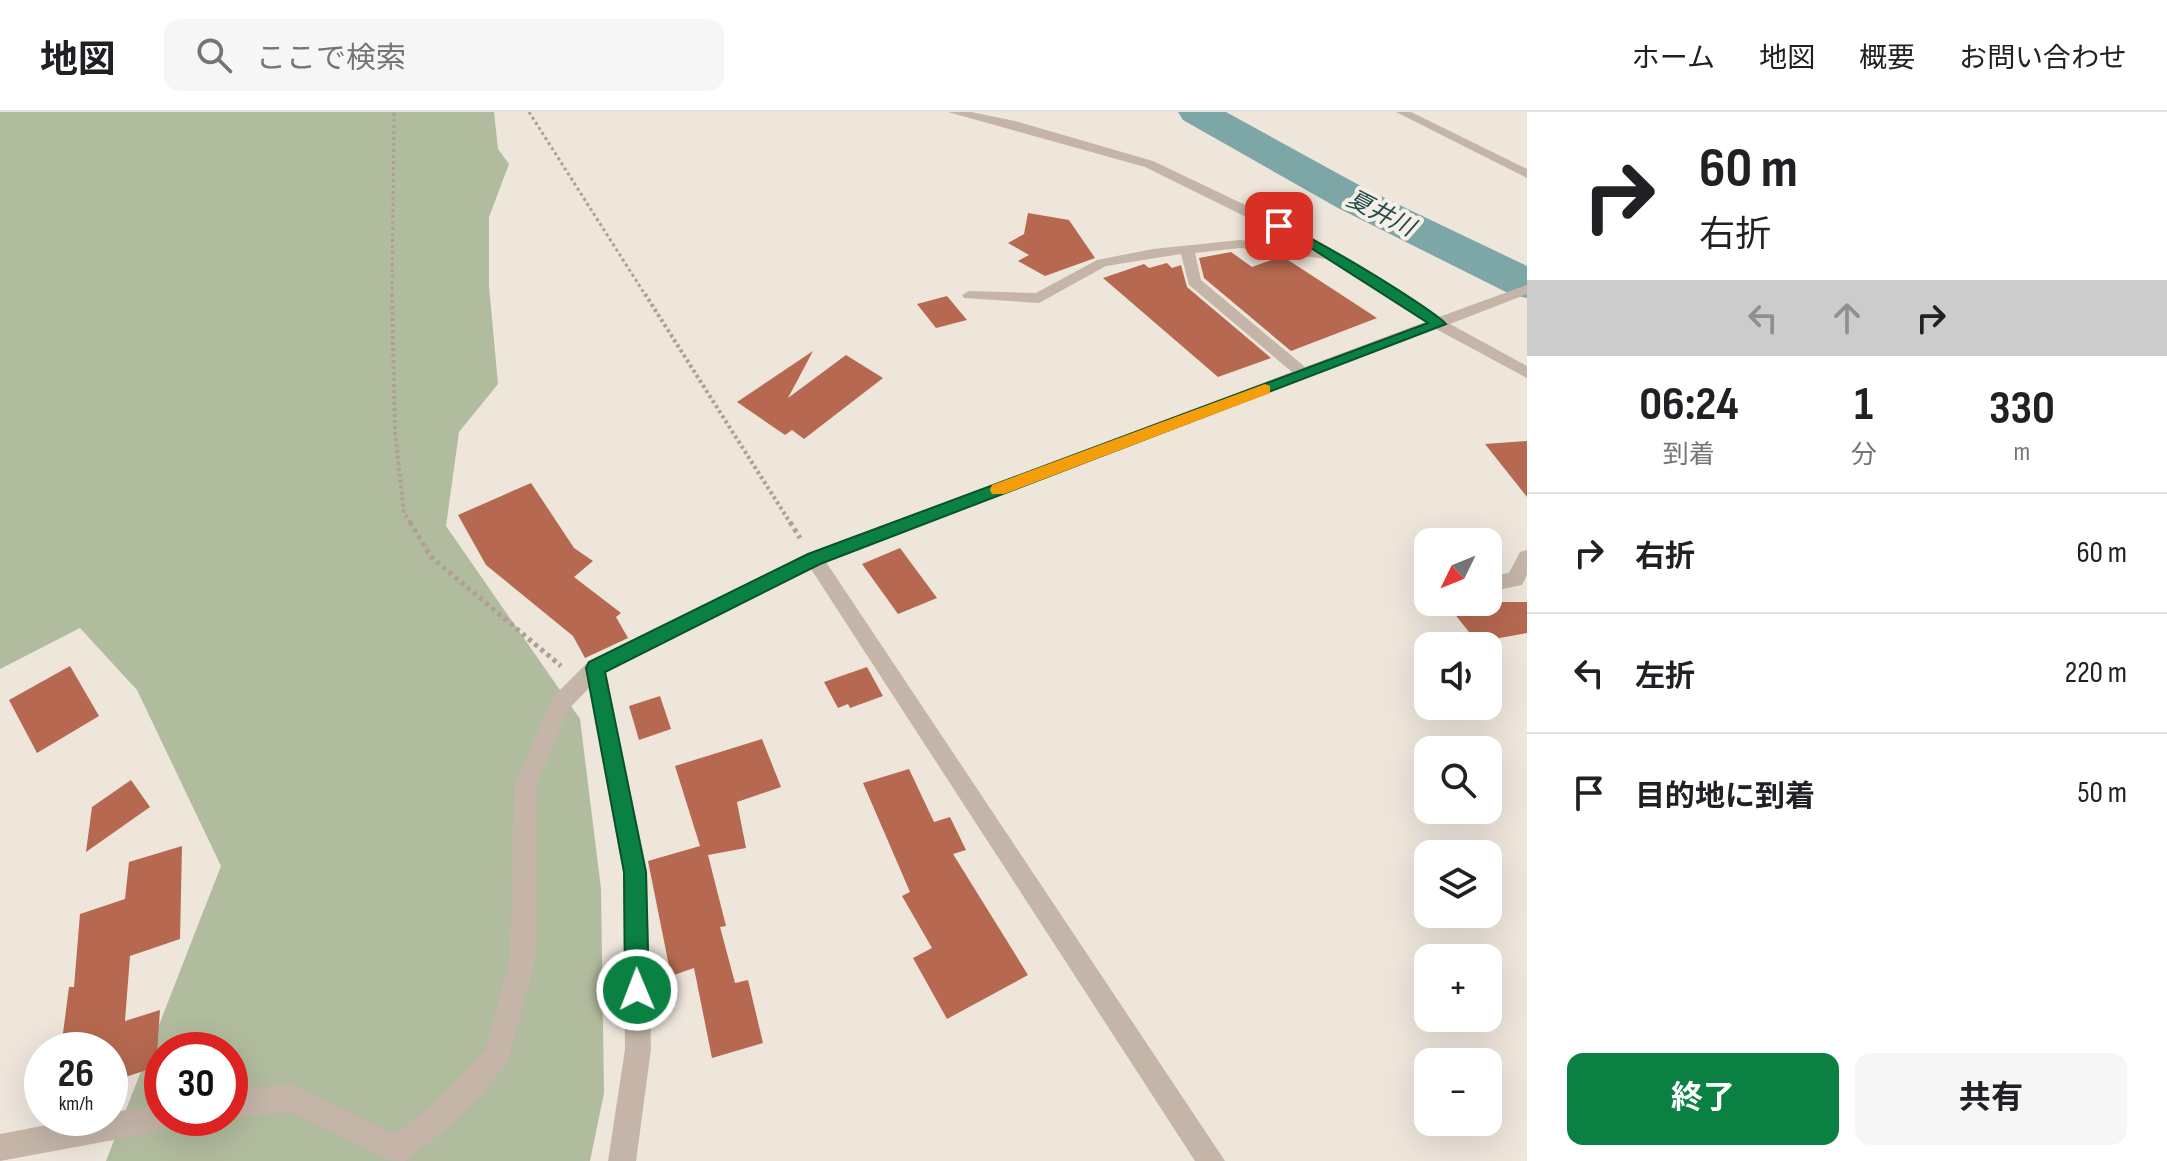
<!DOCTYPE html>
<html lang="ja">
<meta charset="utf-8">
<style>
body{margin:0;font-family:"Sofia Sans Condensed","Noto Sans JP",sans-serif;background:#f6f6f6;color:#202124;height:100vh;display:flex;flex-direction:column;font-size:30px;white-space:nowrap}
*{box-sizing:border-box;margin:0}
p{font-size:26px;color:#757577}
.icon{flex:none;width:44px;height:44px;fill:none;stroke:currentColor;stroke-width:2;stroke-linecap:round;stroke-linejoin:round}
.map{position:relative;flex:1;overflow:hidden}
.sheet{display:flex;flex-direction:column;background:#fff;width:640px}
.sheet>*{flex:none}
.hud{background:#fff;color:#202124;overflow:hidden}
.needle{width:52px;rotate:227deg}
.buttons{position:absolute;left:1414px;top:416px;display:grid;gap:16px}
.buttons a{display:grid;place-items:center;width:88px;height:88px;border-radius:16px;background:#fff;box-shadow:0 8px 32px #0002;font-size:40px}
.speed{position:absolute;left:24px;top:920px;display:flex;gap:16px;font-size:40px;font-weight:700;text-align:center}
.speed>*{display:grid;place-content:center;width:104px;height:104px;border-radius:50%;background:#fff;box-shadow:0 8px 32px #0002;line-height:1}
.speed small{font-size:20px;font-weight:400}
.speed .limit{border:12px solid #d22;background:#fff;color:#111}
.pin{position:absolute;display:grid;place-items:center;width:68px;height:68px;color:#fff;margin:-34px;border-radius:16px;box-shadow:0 4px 12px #0006}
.me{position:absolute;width:88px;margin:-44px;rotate:359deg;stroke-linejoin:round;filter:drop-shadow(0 0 6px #0008)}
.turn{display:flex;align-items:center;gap:28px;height:168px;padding:0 40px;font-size:36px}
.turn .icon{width:104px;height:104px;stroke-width:2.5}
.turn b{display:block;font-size:56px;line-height:68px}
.lanes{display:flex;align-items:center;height:76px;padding:0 40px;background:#0003;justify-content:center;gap:40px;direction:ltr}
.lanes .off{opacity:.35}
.eta{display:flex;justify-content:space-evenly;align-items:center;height:136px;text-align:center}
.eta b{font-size:48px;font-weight:700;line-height:56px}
.cta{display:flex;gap:16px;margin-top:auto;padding:16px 40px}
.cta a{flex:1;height:92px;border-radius:16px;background:#0b8043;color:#fff;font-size:32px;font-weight:700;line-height:92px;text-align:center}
.cta a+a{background:#f6f6f6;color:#202124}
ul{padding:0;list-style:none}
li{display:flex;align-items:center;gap:24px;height:120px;padding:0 40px;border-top:2px solid #e0e0e0}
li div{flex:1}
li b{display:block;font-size:30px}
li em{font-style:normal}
header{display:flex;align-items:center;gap:48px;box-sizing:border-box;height:112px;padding:0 40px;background:#fff;border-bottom:2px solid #e0e0e0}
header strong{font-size:38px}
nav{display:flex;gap:44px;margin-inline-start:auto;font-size:28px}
.search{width:560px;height:72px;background:#f6f6f6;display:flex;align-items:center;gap:20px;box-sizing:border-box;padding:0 28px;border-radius:16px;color:#757577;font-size:30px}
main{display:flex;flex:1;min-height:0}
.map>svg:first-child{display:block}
.green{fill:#b1bb9d;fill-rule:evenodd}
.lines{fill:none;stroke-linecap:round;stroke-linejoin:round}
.river{fill:#7da6a7;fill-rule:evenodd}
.building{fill:#b66950}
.path-far2{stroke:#b09f93;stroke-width:3;stroke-dasharray:3 3;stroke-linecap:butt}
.path-far1{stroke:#b09f93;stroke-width:4;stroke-dasharray:3 3;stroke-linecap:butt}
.path{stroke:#b09f93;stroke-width:5;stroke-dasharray:4 4;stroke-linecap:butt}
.minor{fill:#c4b5a8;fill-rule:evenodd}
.route{fill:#0b8043;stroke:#07532c;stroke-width:2}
.slow{fill:#f59e0b}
.labels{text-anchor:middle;stroke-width:8;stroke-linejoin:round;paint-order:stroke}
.far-water-label{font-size:24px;font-style:italic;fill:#224c4e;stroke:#f6efe6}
</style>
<header>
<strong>地図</strong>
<div class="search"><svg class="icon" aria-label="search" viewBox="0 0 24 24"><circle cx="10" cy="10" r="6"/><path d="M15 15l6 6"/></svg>ここで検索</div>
<nav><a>ホーム</a><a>地図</a><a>概要</a><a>お問い合わせ</a></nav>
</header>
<main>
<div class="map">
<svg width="1527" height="1049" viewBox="0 0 1527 1049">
<rect width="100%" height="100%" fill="#eee5db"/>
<path class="green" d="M0 0H494L498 37 509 52 489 105V174L498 272 459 320 446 414 580 607 601 777 604 981 590 1049H106L221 754 137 578 80 516 0 557ZM162 938H230V1006H162Z"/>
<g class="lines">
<path class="river" d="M1178 0H1226L1368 78 1527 154V186L1510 182 1338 96 1183 8Z"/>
</g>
<path class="building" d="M1028 101 1069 108 1095 146 1045 164 1018 149 1029 143 1008 131 1024 122Z
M1231 140 1252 155 1282 144 1377 206 1291 239 1204 166 1199 146Z
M1167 151 1172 156 1181 153 1187 175 1271 246 1218 265 1103 166 1144 152 1149 156Z
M947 184 967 208 936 216 917 192Z
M813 239 788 286 846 243 883 266 804 327 792 318 785 323 737 290Z
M1527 329V385L1485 332Z
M531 371 574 436 593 449 574 465 621 501 616 505 628 526 585 546 573 524 486 453 458 403Z
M900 436 937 486 898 502 862 452Z
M1445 490H1527V521L1477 530Z
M70 554 99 604 37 641 9 588Z
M867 555 883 584 850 596 848 592 838 596 824 570Z
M660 584 671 617 639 628 629 594Z
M762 627 781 675 737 690 746 736 708 743 726 814 720 815 735 871 748 868 763 931 712 946 694 856 671 864 648 749 700 734 675 654Z
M909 657 934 710 950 705 966 738 953 742 1028 863 947 907 913 846 932 836 902 784 910 780 863 671Z
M131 668 150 695 86 740 92 695Z
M182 734 180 827 130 844 125 909 160 898 156 955 110 970V938H54L53 932 62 929 69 875H74L80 802 125 787 129 750Z"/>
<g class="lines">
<path class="path-far2" d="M529 0 646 184
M392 184 394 0"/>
<path class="path-far1" d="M392 182 395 320 404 401 411 412
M645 182 791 412"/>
<path class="path" d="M410 410 431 445 561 554
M790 410 800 426"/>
<path class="minor" d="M948 0H971L1015 9 1153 49 1310 124 1439 205 1527 173V182L1450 212 1527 254V266L1436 217 826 450 1225 1049H1195L811 457 606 560 647 760 651 937 636 1049H608L625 937 623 760 589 576 567 599 536 675V846L509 945 505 954 458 1008 405 1049 388 1048 290 1000 230 1006V978L291 972 396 1022 438 988 485 938 510 846 514 675 552 586 588 550 807 442 1292 260 1189 173 1181 142 1106 154 1039 191 964 186 962 183 969 179 1036 181 1097 148 1153 137 1240 128 1311 137 1145 55ZM1240 136 1326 147 1425 210 1305 255 1201 168 1195 141Z
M1396 0H1411L1527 57V66Z
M1527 438V463L1522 473 1488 480V464L1509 461 1520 440Z
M162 991V1006H175L172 1015 162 1019 0 1049V1022L84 1006H110V1001Z"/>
</g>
<path class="route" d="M1274 112C1292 110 1430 195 1446 212L820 452 605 560 646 760 649 878 645 886 637 890 629 886 625 878 624 760 586 556 589 550 808 442 1428 211 1300 129 1274 117Z"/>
<path class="slow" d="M1265 272 1270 274V281L1004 382H992L990 378 992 373Z"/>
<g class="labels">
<g class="far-water-label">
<text transform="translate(1381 101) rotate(27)" y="8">夏井川</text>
</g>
</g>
</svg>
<div class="buttons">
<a><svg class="needle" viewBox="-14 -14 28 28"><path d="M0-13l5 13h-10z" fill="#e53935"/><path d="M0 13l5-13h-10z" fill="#757577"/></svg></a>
<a><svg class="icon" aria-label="sound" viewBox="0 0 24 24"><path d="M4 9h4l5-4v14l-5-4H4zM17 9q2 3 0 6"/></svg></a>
<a><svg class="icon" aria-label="search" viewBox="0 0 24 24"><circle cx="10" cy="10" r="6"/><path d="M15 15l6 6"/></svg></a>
<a><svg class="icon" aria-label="layers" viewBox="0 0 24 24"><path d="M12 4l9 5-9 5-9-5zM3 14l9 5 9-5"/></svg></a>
<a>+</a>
<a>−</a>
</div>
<div class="speed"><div>26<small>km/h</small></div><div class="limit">30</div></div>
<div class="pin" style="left:1279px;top:114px;background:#d93025"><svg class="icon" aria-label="arrive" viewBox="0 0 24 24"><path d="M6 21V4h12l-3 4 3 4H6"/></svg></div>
<svg class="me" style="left:637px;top:878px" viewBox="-20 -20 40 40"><circle r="17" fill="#0b8043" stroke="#fff" stroke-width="3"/><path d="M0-11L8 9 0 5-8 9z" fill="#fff"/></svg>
</div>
<section class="sheet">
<div class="hud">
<div class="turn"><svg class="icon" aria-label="right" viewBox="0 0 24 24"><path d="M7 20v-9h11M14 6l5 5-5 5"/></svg><div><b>60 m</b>右折</div></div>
<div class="lanes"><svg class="icon off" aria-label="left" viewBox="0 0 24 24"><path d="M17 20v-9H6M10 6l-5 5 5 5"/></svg><svg class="icon off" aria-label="ahead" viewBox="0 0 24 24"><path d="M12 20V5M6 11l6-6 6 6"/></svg><svg class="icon" aria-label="right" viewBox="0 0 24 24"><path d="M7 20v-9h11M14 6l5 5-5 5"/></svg></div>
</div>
<div class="eta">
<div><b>06:24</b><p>到着</p></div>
<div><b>1</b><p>分</p></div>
<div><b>330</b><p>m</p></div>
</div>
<ul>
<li><svg class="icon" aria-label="right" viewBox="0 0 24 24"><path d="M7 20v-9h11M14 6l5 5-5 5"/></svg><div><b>右折</b></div><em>60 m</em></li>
<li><svg class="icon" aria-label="left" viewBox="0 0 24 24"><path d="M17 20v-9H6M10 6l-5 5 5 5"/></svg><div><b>左折</b></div><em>220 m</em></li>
<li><svg class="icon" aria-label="arrive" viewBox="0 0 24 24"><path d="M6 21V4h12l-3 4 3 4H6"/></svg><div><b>目的地に到着</b></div><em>50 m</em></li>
</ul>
<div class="cta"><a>終了</a><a>共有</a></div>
</section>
</main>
